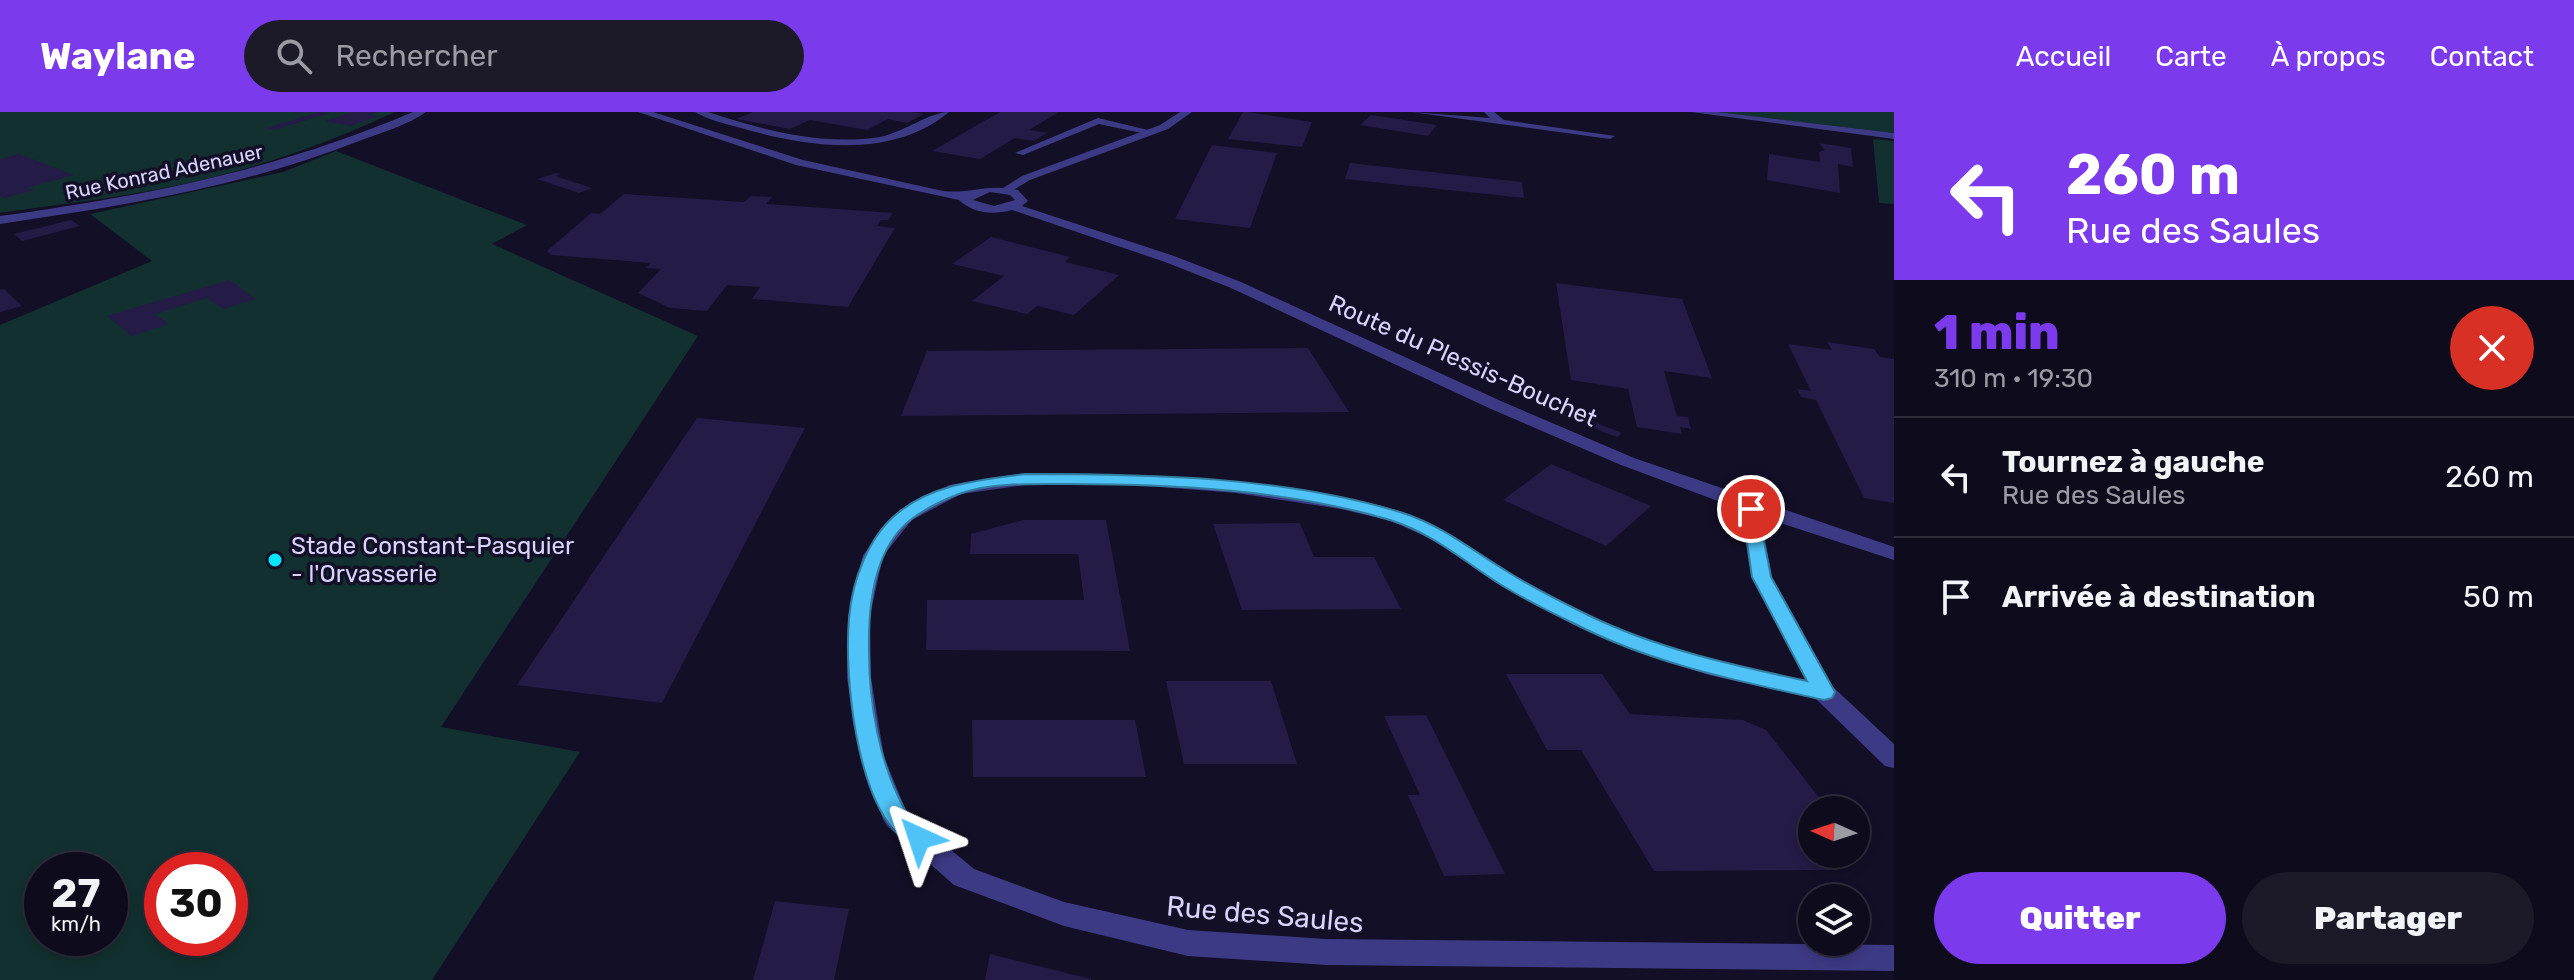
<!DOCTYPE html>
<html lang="fr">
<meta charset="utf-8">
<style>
body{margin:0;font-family:Rubik,sans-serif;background:#1c1929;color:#f1f3f6;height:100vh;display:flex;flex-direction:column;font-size:30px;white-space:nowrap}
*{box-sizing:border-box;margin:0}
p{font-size:26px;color:#9b9ba3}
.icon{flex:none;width:44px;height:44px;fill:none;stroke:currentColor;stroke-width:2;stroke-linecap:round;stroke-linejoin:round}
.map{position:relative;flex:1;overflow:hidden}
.side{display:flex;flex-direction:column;background:#0e0b1c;width:680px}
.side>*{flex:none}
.banner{background:#7c3aed;color:#fff;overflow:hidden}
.needle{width:52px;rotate:273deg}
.buttons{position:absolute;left:1798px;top:684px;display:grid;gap:16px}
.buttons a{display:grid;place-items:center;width:72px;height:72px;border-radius:50%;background:#0e0b1c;box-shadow:0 4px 12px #0003,0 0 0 2px #2e2b3b;font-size:40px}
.speed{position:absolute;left:24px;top:740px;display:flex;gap:16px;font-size:40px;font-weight:700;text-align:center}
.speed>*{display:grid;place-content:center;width:104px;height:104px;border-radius:50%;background:#0e0b1c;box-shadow:0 4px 12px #0003,0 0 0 2px #2e2b3b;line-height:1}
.speed small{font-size:20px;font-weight:400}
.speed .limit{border:12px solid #d22;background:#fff;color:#111}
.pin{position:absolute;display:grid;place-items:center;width:68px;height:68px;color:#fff;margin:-34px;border:4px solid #fff;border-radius:50%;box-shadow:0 2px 8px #0007}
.me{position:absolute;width:88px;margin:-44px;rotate:318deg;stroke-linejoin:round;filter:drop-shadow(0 0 6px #0008)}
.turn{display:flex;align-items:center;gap:28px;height:168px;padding:0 40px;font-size:36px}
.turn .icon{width:104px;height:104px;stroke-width:2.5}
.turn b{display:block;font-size:56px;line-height:68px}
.round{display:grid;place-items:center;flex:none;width:84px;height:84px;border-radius:42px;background:#1c1929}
.headline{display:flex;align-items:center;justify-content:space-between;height:136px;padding:0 40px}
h1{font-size:48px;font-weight:800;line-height:60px;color:#7c3aed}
.button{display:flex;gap:16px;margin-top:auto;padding:16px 40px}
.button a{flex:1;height:92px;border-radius:48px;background:#7c3aed;color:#fff;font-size:32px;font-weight:800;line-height:92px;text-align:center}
.button a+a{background:#1c1929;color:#f1f3f6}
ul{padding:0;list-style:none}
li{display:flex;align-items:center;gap:24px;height:120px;padding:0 40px;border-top:2px solid #2e2b3b}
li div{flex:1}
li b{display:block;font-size:30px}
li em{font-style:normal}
header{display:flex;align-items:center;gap:48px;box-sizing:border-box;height:112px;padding:0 40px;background:#7c3aed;color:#fff}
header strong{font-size:38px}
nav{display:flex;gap:44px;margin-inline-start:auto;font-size:28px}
.search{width:560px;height:72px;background:#1c1929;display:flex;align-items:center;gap:20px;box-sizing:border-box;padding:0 28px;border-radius:44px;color:#9b9ba3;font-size:30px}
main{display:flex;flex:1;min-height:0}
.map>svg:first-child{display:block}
.green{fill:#12302f;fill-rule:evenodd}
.building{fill:#241b47}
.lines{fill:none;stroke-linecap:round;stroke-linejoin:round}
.service{fill:#3d3a85;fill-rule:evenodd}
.minor{fill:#3d3a85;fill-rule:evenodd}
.tertiary{fill:#3d3a85;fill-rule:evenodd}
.route{fill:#4fc3f7;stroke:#337fa1;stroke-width:2}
.poi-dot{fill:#00e5ff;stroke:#130f26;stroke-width:3}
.labels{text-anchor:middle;stroke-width:7;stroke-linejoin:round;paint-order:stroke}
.far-street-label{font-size:20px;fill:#d9d4ff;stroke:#130f26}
.street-label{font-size:24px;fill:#d9d4ff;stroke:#130f26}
.poi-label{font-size:24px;fill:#d9d4ff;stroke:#130f26;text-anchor:start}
.near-street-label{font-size:28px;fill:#d9d4ff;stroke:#130f26}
</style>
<header>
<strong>Waylane</strong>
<div class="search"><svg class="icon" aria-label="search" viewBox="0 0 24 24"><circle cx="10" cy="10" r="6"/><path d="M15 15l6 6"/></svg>Rechercher</div>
<nav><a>Accueil</a><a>Carte</a><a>À propos</a><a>Contact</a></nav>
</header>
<main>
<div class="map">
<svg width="1894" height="868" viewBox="0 0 1894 868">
<rect width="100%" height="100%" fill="#130f26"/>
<path class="green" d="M0 0H395C341 25 286 46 229 61 154 82 76 90 0 101Z
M1714 0H1894V21Z
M1873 27 1894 29V92L1879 91Z
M336 39 527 113 492 132 698 224 441 615 580 640 432 868H0V213L152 149 90 102 283 60ZM42 758H110V826H42ZM162 758H230V826H162Z"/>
<path class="building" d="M319 0 330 1 275 18 267 16Z
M353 0H377L370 3 379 4 350 14 325 9Z
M753 0H912L924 2 907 11 888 7 867 18 810 8 790 17 736 7Z
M1000 0H1059L1029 18 1047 21 1034 29 1015 26 980 47 932 39Z
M1243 0H1247L1312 10 1302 35 1228 27Z
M1371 3 1437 13 1428 24 1360 13Z
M1819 31 1851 36 1853 55 1838 52 1840 81 1767 68 1769 42 1820 50 1819 40 1825 38Z
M1212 33 1277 41 1250 116 1175 107Z
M19 42 74 63 27 76 34 78 5 86 0 84V47Z
M1350 51 1522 70 1524 86 1345 67Z
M556 61 561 62 555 64 592 76 579 81 537 67Z
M624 82 744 90 751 84 772 85 766 92 893 101 888 108H881L877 114 895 116 848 195 752 187 760 175 727 173 707 199 670 196 638 181 661 157 646 156 651 151 551 143 547 139 591 101 600 102Z
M71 108 80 114 22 129 14 122Z
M991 125 1070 145 1065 150 1119 163 1074 203 1037 194 1027 202 972 189 1004 164 952 152Z
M229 168 256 187 223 197 207 186 155 202 169 212 132 224 107 204Z
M1556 171 1682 187 1712 266 1664 259 1677 304 1688 305 1691 317 1680 315 1682 322 1637 315 1628 277 1571 268Z
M4 177 22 194 0 200V178Z
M1827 230 1874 237 1880 245 1894 247V391L1864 386 1816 288 1801 285 1797 277 1811 279 1788 232 1832 238Z
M1308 236 1349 300 901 304 927 239Z
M697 306 805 316 662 591 517 573Z
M1594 310 1622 321 1617 325 1588 314Z
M1551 352 1651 394 1606 434 1503 388Z
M1023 408H1106L1130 539 926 538 927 488H1084L1078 442H970L971 422Z
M1300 411 1314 445H1374L1401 497 1242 498 1213 412Z
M1506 562H1602L1630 602 1743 608 1766 618 1829 698H1812V726L1807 727 1812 733V742H1819L1831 758 1654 759 1581 638H1547Z
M1166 569H1271L1297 652H1184Z
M1426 603 1505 762 1444 764 1408 683H1420L1384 604Z
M972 608H1135L1146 665H973Z
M775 789 849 797 834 868H753Z
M990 842 1091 867V868H985Z"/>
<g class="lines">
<path class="service" d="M695 0H708C763 18 821 34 880 25 904 20 930 0 949 0 892 48 807 35 741 16 726 12 708 8 695 0Z
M1411 0 1490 6 1484 0H1494L1504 8 1615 24 1610 27Z
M1691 0H1717L1894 21V27Z
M1098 6 1156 20 1151 23 1099 12 1023 43 1015 41Z"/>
<path class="minor" d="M1180 0H1192L1168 17 1030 68 1010 80 1000 78 1022 64 1160 13Z
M1025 361C1117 361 1207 365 1298 379 1333 384 1371 389 1405 401 1444 414 1475 440 1510 461 1535 475 1560 488 1585 501 1655 536 1731 552 1806 568L1752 465 1741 397 1751 391 1758 393 1772 465 1833 575 1894 632V656L1885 654 1816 587 1709 563 1637 540 1574 513 1495 470 1436 429 1391 409 1341 397 1236 381 1135 373H1025L961 382 912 408 883 444 870 504 871 566 884 645 907 701 974 757 1064 790 1188 818 1326 827 1894 833V859L1326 853 1188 844 1064 814 954 773 887 714 883 707 860 645 847 566 848 504 863 443 898 400 949 373Z"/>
<path class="tertiary" d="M413 0H426C408 13 380 21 359 29 243 75 122 94 0 112V104C149 83 273 59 413 0Z
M638 0H653L803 48 943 79C972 82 986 71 1018 78L1028 89 1022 94 1174 144 1241 170 1503 290 1634 346 1894 435V448L1753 402 1621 353 1491 297 1231 176 1165 150 1012 98C993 103 974 102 959 88L796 53ZM990 80 1010 83 1015 88 994 94 973 88Z"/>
</g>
<path class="route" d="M1025 362C1148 362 1285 364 1403 401 1443 414 1473 439 1508 460 1533 476 1561 490 1588 503 1658 537 1732 553 1807 569L1752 465 1742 397 1745 393H1757L1771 465 1835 580 1832 586 1824 588C1738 569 1652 552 1573 511 1546 498 1517 484 1492 467 1459 445 1429 420 1390 408 1290 378 1174 372 1070 372 1037 372 990 370 959 382 945 387 925 397 913 406 873 435 868 494 869 539 869 591 879 651 905 698 911 709 925 714 931 726L927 733C915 737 910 733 901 725 856 686 844 564 849 507 852 469 868 424 899 400 935 371 982 368 1025 362Z"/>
<circle class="poi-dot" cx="275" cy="448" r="8"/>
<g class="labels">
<g class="far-street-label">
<text transform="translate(164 60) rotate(-12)" y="7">Rue Konrad Adenauer</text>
</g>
<g class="street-label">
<text transform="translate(1463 249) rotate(24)" y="8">Route du Plessis-Bouchet</text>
</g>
<g class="poi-label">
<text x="291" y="442">Stade Constant-Pasquier<tspan x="291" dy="28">- l'Orvasserie</tspan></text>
</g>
<g class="near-street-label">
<text transform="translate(1265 802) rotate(5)" y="10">Rue des Saules</text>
</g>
</g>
</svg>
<div class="buttons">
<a><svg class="needle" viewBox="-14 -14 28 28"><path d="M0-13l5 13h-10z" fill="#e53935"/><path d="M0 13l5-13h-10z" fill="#9b9ba3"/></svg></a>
<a><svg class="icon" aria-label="layers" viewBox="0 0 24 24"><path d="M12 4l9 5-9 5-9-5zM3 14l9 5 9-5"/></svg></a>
</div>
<div class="speed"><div>27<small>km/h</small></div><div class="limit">30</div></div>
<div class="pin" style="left:1751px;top:397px;background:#d93025"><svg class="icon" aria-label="arrive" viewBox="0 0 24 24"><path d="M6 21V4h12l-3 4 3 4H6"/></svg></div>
<svg class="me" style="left:919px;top:726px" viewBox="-20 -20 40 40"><path d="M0-17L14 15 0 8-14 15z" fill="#4fc3f7" stroke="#fff" stroke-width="4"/></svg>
</div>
<section class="side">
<div class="banner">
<div class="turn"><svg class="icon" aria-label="left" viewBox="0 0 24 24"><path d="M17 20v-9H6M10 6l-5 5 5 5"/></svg><div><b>260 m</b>Rue des Saules</div></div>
</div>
<div class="headline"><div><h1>1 min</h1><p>310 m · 19:30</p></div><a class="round" style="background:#d93025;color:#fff"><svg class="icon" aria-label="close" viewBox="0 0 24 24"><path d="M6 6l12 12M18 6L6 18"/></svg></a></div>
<ul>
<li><svg class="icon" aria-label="left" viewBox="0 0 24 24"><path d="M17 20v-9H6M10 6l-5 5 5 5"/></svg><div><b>Tournez à gauche</b><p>Rue des Saules</p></div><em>260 m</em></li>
<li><svg class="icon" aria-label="arrive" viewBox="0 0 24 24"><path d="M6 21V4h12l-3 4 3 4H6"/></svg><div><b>Arrivée à destination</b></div><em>50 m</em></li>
</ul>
<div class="button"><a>Quitter</a><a>Partager</a></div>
</section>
</main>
